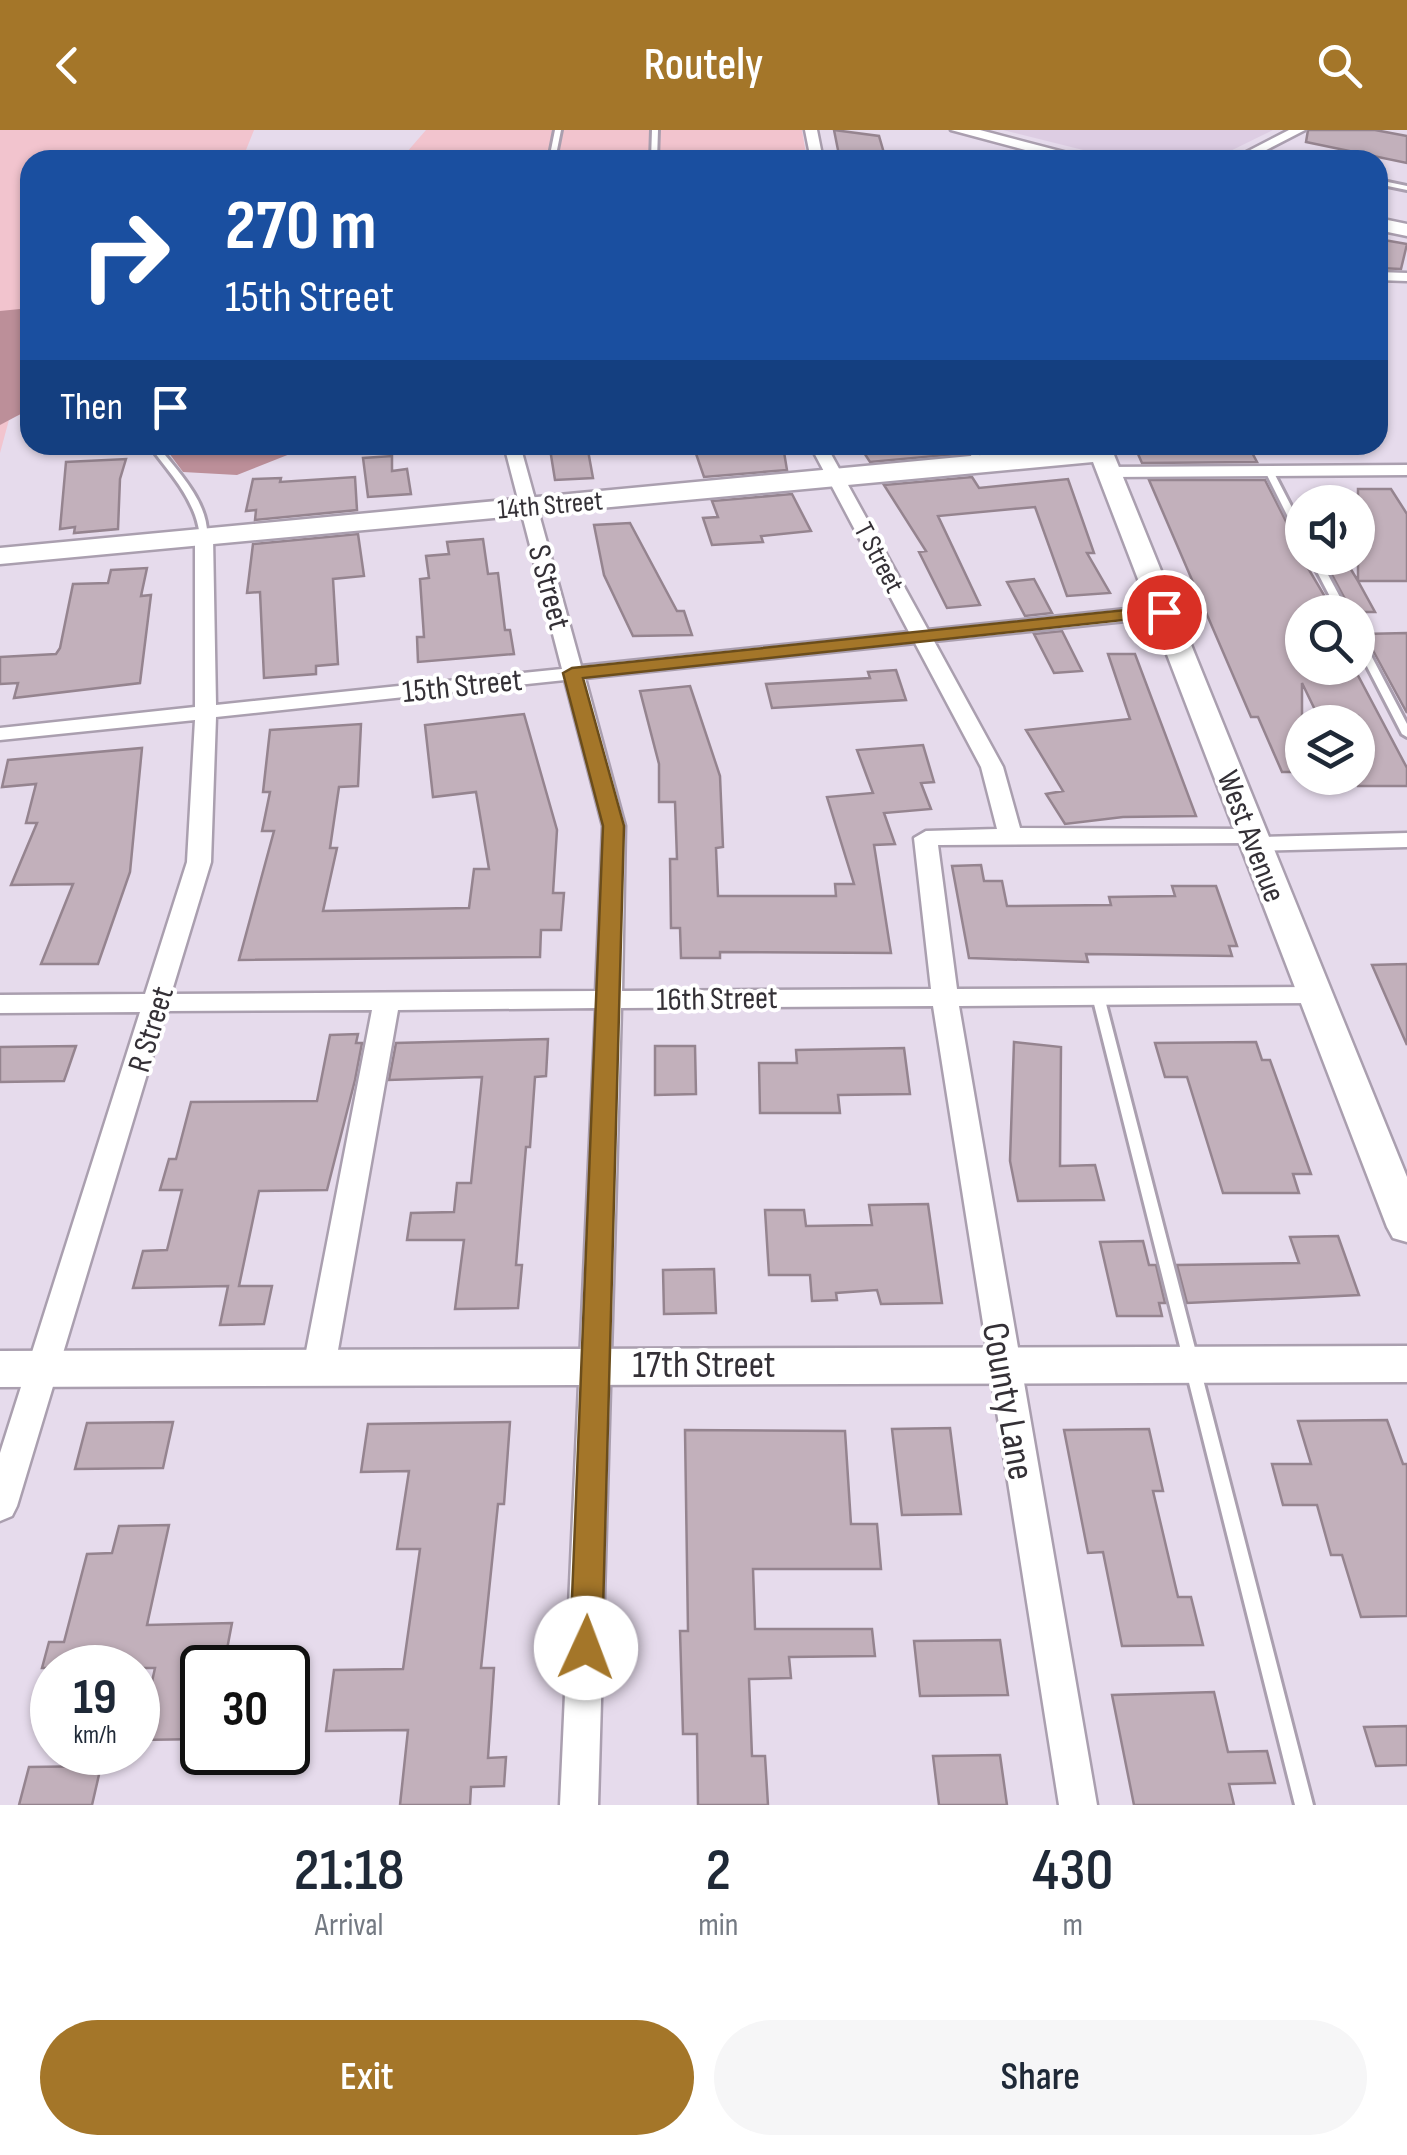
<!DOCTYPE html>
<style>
body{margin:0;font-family:"Sofia Sans Condensed",sans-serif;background:#f6f6f7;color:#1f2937;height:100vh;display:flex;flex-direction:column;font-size:38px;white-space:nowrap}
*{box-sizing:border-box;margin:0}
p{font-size:32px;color:#747a83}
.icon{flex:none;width:55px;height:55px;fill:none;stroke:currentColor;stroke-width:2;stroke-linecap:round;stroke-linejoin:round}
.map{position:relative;height:1675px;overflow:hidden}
.drawer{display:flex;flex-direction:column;background:#fff;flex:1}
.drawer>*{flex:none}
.top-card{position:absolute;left:20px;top:20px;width:1368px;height:305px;border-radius:30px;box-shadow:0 2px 8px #0004;background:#1a4fa0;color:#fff;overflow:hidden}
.tools{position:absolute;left:1285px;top:355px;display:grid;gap:20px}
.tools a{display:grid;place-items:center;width:90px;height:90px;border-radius:50%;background:#fff;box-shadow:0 2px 8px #0004;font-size:50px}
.speed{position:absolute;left:30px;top:1515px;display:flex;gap:20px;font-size:50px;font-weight:700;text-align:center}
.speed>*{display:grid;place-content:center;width:130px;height:130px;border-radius:50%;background:#fff;box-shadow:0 2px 8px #0004;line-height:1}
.speed small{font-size:25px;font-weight:400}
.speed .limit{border:5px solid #111;border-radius:15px;background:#fff;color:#111}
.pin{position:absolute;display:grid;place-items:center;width:85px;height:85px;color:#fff;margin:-42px;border:5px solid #fff;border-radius:50%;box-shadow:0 2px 10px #0007}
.me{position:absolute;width:110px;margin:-55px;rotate:2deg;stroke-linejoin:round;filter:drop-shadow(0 0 8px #0008)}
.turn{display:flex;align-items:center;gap:35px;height:210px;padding:0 40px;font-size:45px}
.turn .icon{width:130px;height:130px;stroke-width:2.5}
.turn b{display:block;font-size:70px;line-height:85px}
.then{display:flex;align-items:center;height:95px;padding:0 40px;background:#0003;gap:20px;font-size:38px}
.eta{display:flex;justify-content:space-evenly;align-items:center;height:170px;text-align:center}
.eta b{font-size:60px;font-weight:600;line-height:70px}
.action{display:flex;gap:20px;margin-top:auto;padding:20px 40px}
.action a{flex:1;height:115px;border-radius:60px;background:#a47629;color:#fff;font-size:40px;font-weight:600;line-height:115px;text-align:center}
.action a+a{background:#f6f6f7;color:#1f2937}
header{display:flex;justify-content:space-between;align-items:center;height:130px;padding:0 40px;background:#a47629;color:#fff;font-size:45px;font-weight:600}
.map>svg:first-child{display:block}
.built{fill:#ddcde3}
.green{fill:#f2c4ce}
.forest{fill:#bc8f99}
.building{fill:#c2b0bb;stroke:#95848f;stroke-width:2.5}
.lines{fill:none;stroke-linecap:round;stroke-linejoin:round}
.lane-casing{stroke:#aa9faf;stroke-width:6}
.street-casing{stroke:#aa9faf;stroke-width:5}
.secondary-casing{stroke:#aa9faf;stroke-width:5}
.lane{fill:#fff;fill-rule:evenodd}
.street{fill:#fff;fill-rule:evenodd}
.secondary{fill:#fff;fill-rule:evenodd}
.route{fill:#a47629;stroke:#6b4d1b;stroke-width:2.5}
.labels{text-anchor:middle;stroke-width:8;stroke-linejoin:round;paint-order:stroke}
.far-street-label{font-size:28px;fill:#343036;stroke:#fff}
.street-label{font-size:32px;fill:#343036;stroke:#fff}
.near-street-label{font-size:38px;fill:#343036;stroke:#fff}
</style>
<header><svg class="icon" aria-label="back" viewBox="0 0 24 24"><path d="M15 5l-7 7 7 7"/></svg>Routely<svg class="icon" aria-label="search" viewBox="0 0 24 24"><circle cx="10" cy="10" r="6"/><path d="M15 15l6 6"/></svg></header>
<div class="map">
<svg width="1407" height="1675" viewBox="0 0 1407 1675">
<rect width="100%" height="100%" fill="#e6dbec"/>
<path class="built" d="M1003 0H1273L1212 30H1123Z"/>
<path class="green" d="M0 0H254L242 30H30V284L10 286 0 323Z
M426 0H802L807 30H400Z"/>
<path class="forest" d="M30 178V279L0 295V181Z
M163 315H298L300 320 237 345 183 342Z"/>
<path class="building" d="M834 0 879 6 886 30H840Z
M1308 0H1375L1407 6V33L1306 12Z
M1384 110 1407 114 1401 139 1378 138V121Z
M558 315H587L593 348 555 350 550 319Z
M693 315 783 316 787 340 704 347Z
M859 315H951L957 324 870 332Z
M1134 315 1249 317 1257 332 1142 333Z
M392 326V341L407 339 411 364 368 367 363 328Z
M126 329 120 349 118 399 74 403 75 397 60 399 66 332Z
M355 347 357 380 255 390 256 380 246 381 253 349 281 348 280 352Z
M972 347 979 358 1068 349 1094 423H1087L1110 463 1067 466 1035 377 938 386 980 475 947 478 919 422 926 421 884 355Z
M1149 350H1265L1294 407 1302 412V428L1334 482H1302V538H1354L1407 638V656H1358V586H1318L1302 553V642H1282L1258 587H1251Z
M1358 359H1391L1407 384V451H1358L1375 482H1352L1323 428H1344L1358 451Z
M792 364 811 401 761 406 763 412 712 415 703 388 718 387 712 371Z
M630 393 677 481H684L692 505 633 506 604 445 594 395Z
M358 404 364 446 333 449 338 534 316 536V544L264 548 260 462 247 463 253 414Z
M483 409 488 444 498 443 505 500H510L514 524 418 532 417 507H424L420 449 429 448 426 426 449 424 447 412Z
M147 438 141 466 151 465 140 553 14 568 18 553 0 554V527L56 524 60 518 73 454 108 453 111 440Z
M1034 449 1052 483 1025 486 1007 452Z
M1062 501 1082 541 1054 543 1034 504Z
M1407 503V583L1364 504Z
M1108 524H1135L1196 686 1123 687 1065 694 1046 664 1063 661 1026 600 1130 589Z
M896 540 906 570 772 578 766 554 870 548 868 542Z
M690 556 720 646 723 717 716 718 718 766H836L835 754H854L827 667 873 663 857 620 923 615 934 652 921 653 931 679 884 683 895 714 874 715 891 823 720 822V828H681L680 798H671L670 729H677L675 672H659V634L640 561Z
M524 584 557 700 553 763H564L561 800H541L540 827 239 830 274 701H262L270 662H263L270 600 361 594 358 656 339 657 330 718H337L323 781 469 778 474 739H489L476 662 433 667 425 595Z
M142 618 130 742 98 834H41L73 754 11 755 37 693H26L36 654 2 657 8 630Z
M981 735 984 751H1002L1007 776 1111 775 1109 767 1175 766 1172 756H1216L1237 816H1229L1232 826 1086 824 1088 832 969 828 952 736Z
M1407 834V915L1372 835Z
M358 904 356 913H362L355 950 327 1060 259 1061 239 1156H272L264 1194 220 1195 228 1156 133 1158 143 1121 167 1120 182 1060H160L169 1029H176L191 972 317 971 330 905Z
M548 909 546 946 535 947 530 1017H526L516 1135H522L518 1178 455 1179 464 1110H407L411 1083 454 1082 457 1053H471L482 947 389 950 396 913Z
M1014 912 1061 917 1060 1036 1095 1035 1104 1070 1018 1071 1010 1031Z
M1256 912 1262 930H1270L1311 1044H1293L1299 1063H1223L1187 947H1165L1155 913Z
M76 916 64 951 0 952V917Z
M655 916H695L696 964 655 965Z
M904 918 910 964 838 965 840 983H760L759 933H797L796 920Z
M928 1074 942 1173 881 1174 877 1160 836 1163 837 1170 812 1171 810 1145H769L765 1080H804L806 1096 872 1095 869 1075Z
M1338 1106 1359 1165 1187 1173 1177 1135 1299 1133 1290 1107Z
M1143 1111 1149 1135H1156L1165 1173H1159L1162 1186H1117L1100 1112Z
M714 1139 716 1183 664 1184 663 1140Z
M1387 1290 1403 1334H1407V1486L1361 1487 1342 1425H1331L1317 1375H1283L1272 1334H1311L1298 1291Z
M173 1292 163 1338 75 1339 87 1293Z
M510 1292 504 1374H498L481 1538H494L488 1628 506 1627 504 1656 471 1657 470 1675H400L408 1600 326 1601 334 1540 403 1539 420 1419H397L409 1341 361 1342 368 1294Z
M950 1298 961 1384 902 1385 892 1299Z
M1149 1299 1163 1361H1153L1178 1467H1191L1203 1515 1122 1516 1103 1422 1088 1423 1064 1300Z
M685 1300 845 1301 851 1394H877L881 1439H753L755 1499H872L875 1526 789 1527 791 1548 749 1549 752 1626H765L768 1675H698L697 1604H683L680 1501H688Z
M169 1395 147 1495 232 1493 224 1535H202V1609L139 1610 155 1538H42L49 1512H64L87 1424 112 1423 119 1396Z
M1000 1510 1008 1565 920 1566 914 1511Z
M1214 1562 1228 1622 1267 1621 1275 1653 1229 1654 1234 1675H1134L1112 1565Z
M1407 1596V1635L1376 1636 1364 1597Z
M1000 1625 1007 1675H939L933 1626Z
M101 1636 92 1675H19L29 1637Z"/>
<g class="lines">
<g class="lane-casing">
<path id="lane" d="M555 0H561L555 30H549Z
M652 0H658L657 30H651Z
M1244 25 1262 29 1263 30 1242 28Z
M1378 50 1407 56V60L1378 54Z
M149 315H157C178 342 210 373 207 409H201C199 401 198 393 195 385 185 358 165 337 149 315Z
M964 315H972L986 335 985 337H979Z
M1269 338 1273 341 1302 397V408L1297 405 1265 341Z
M1310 428H1319L1348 482H1338Z
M1358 507 1363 510 1407 594V607L1402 604 1358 519Z
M1098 862 1104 866 1313 1675H1295L1092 866Z"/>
</g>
<g class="street-casing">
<path id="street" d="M805 0H817L823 30H811Z
M1289 0H1305L1247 30H1231Z
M1378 142 1407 143V151L1378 150Z
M504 315H520L581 536 909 502 810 315H826L928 500 1164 475 1174 481 1164 487 934 511 1003 637 1020 698 1252 699 1263 707 1407 703V717L1255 721 1247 719 1244 713 938 715 957 859 1314 857 1327 865 1314 873 959 876 1097 1675H1059L933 876 621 878 598 1675H560L596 878 398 880 335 1237 330 1246 319 1250 308 1246 303 1237 372 880 166 881 17 1376 12 1386 0 1391V1323L140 882 0 883V865L145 864 187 732 195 590 0 610V598L195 577V407L204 401 213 407 216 575 562 539ZM915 513 981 637 997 699 926 701 914 708 931 859 622 861 625 696 585 548ZM565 550 603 696 596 861 171 864 211 732 216 587Z
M1407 335V345L1108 347 1099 342 1108 337Z"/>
</g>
<g class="secondary-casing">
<path id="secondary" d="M951 0H980L1094 30H1063Z
M1378 88 1407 94V106L1378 100Z
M1086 315H1110L1407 1047V1112L1393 1108 1387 1097 1093 332 0 434V418Z
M1407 1216V1252L0 1257V1221Z"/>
</g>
<use href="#lane" class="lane"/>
<use href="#street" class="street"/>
<use href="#secondary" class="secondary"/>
</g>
<path class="route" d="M1164 476 1170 478V485L583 548 624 696 602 1518 597 1528 586 1533 574 1528 570 1518 603 696 563 543 572 538Z"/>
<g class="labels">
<g class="far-street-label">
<text transform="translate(550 374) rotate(-5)" y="10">14th Street</text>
<text transform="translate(880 427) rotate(62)" y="10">T Street</text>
</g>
<g class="street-label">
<text transform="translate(550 457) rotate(75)" y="11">S Street</text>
<text transform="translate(462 555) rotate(-6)" y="11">15th Street</text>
<text transform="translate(1252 706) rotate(69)" y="11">West Avenue</text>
<text transform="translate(717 868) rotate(-1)" y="11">16th Street</text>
<text transform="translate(150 899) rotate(-73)" y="11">R Street</text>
</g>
<g class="near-street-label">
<text x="704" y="1247">17th Street</text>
<text transform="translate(1009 1271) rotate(80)" y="13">County Lane</text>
</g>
</g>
</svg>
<div class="tools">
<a><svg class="icon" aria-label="sound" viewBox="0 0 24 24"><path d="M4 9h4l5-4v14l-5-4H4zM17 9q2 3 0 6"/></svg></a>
<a><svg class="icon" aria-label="search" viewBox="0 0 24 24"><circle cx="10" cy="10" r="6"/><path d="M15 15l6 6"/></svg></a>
<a><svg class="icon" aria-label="layers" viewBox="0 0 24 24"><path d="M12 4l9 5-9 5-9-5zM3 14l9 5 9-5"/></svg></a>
</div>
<div class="speed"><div>19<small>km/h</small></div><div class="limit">30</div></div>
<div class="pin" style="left:1164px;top:482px;background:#d93025"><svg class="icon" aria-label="arrive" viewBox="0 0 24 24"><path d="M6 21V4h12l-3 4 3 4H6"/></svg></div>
<svg class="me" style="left:586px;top:1518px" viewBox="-20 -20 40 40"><circle r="19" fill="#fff"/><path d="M0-13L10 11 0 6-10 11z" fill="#a47629"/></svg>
<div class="top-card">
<div class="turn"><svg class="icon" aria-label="right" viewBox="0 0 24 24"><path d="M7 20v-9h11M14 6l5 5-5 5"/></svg><div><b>270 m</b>15th Street</div></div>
<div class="then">Then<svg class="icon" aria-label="arrive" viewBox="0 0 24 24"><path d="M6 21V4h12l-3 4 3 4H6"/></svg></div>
</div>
</div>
<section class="drawer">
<div class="eta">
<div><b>21:18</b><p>Arrival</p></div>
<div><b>2</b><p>min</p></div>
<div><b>430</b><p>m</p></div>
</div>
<div class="action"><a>Exit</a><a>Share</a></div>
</section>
